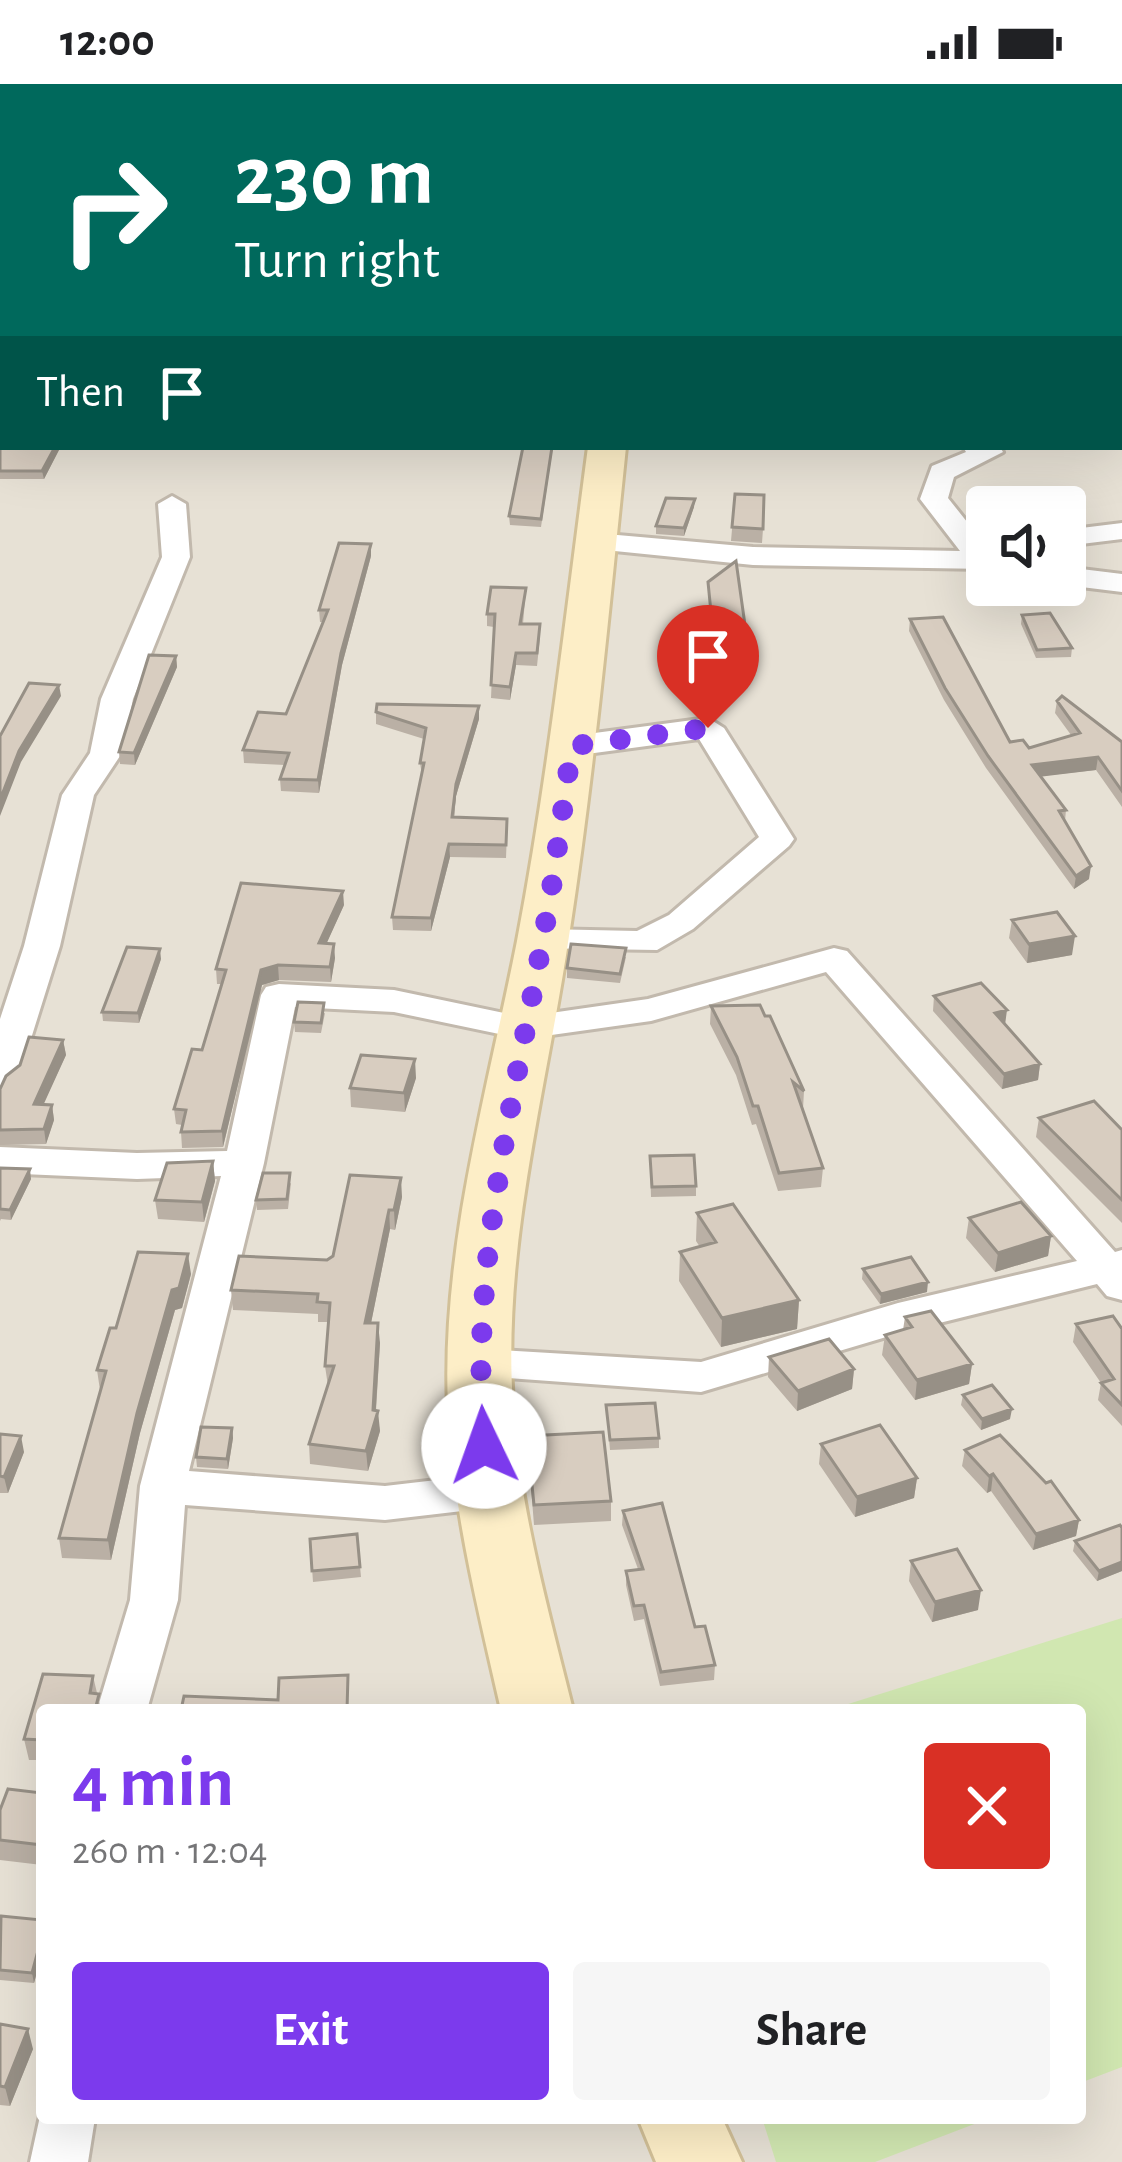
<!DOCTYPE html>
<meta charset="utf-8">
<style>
body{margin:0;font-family:"Alegreya Sans",sans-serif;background:#f6f6f6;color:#202124;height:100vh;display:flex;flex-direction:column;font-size:45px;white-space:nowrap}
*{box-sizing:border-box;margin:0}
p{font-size:39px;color:#757577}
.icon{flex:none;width:66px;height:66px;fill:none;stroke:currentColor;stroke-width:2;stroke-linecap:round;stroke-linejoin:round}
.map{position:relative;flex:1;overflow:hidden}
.drawer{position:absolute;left:36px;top:1620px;width:1050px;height:420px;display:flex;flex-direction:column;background:#fff;border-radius:12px;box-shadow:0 12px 48px #0002}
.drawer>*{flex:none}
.top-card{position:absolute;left:0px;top:0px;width:1122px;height:366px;box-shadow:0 12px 48px #0002;background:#00695c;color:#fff;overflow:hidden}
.controls{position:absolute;left:966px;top:402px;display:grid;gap:24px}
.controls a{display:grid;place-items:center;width:120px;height:120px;border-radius:12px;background:#fff;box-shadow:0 12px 48px #0002;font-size:60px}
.pin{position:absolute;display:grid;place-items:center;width:102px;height:102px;color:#fff;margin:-123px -51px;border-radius:50% 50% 50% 0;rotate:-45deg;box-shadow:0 0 12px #0007}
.pin .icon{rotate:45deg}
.me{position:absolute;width:132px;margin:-66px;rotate:357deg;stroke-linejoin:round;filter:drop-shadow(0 0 9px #0008)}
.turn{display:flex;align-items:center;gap:42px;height:252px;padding:0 36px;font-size:54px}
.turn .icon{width:156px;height:156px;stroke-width:2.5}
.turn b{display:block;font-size:84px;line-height:102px}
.then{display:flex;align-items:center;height:114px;padding:0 36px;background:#0003;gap:24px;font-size:45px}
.round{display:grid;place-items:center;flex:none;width:126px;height:126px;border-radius:12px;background:#f6f6f6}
.headline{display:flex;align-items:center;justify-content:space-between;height:204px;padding:0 36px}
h1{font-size:72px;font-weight:700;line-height:90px;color:#7c3aed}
.button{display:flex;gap:24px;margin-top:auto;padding:24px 36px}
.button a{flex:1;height:138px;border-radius:12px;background:#7c3aed;color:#fff;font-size:48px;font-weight:700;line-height:138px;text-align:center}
.button a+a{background:#f6f6f6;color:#202124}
.status{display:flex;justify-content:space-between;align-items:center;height:84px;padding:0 60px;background:#fff;direction:ltr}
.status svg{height:33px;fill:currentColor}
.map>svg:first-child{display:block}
.residential{fill:#e7e1d5;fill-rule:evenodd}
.green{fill:#d1e7b1}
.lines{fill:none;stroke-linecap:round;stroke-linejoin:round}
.street-casing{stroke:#c2b9ad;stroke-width:6}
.secondary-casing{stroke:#d2c098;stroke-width:6}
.street{fill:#fff;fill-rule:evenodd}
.secondary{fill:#fdeec7;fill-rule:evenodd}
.wall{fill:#bab0a5}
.shaded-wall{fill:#979086}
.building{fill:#d8cdc0;stroke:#979086;stroke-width:3}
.route{stroke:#7c3aed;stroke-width:21;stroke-dasharray:0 37.8}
</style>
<div class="status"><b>12:00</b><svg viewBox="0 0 49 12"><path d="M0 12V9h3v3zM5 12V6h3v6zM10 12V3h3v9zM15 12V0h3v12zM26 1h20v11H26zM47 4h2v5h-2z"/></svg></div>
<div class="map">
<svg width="1122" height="2078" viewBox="0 0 1122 2078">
<rect width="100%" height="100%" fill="#f3efe7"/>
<path class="residential" d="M0 0H1122V2078H0ZM3 3H1119V363H3ZM987 423H1065V501H987ZM42 1626H1080V2034H42Z"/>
<path class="green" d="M1122 1534V1983L1080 1999V1626H829Z
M762 2034H990L875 2078H776Z"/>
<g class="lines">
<g class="street-casing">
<path id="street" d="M1119 96H1122V108H1119Z
M3 167V185L0 186V168Z
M3 316V334L0 335V317Z
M963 363H1000L1003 368 954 393 948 414 987 463V485L753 481 595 465 581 457 595 449 753 463 960 467 920 415 932 382 966 368Z
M172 412 186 420 190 473 133 615 122 669 94 711 60 862 19 993 13 1001 0 1005V935L24 862 62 711 90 669 101 615 162 473 158 420Z
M1122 439V455L1065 462V446Z
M1065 483 1122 490V508L1065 501Z
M708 634 724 644 794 755 789 762 693 845 657 866 530 864 525 856 530 848 543 845 637 847 669 831 759 753 699 655 572 672 556 662 572 652Z
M834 864 847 867 1115 1168 1122 1166V1216L1107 1212 1097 1200 903 1248 701 1308 467 1291 460 1280 467 1269 482 1265 701 1278 898 1219 1077 1177 826 888 651 937 523 955 394 928 295 923 264 1079 189 1387 385 1402 488 1390 504 1395 511 1407 504 1419 488 1424 385 1436 185 1421 178 1516 147 1626H97L130 1516 140 1402 221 1092 137 1095 0 1089V1063L137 1069 227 1067 261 911 266 903 279 900 394 906 523 933 648 915Z
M42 2023V2034H95L88 2078H30Z"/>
</g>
<g class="secondary-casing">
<path id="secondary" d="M650 0H678V3H650Z
M588 363H626C609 526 594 690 569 852 546 1008 502 1163 513 1322 520 1427 548 1525 573 1626H501C478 1525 453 1427 448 1323 441 1165 487 1010 517 857 548 694 566 528 588 363Z
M638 2034H722L742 2078H656Z"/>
</g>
<use href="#street" class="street"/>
<use href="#secondary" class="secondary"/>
</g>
<path class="wall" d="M0 332 3 363H59V366L44 395H0Z
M552 369 541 443 510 441 509 432Z
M735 410 763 445 762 459 731 457Z
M694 423 684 452 656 450V442Z
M371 472 342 581 319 709 281 707 280 695 285 681 244 679 243 666 286 630 324 538H320L319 526Z
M708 498 745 541 744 550H741L743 578H714Z
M526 504 523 540 540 553 537 582 516 581 510 616 491 614 494 543 487 542V530Z
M1022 531 1072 564 1071 573 1036 574 1021 540Z
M910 535 1010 658 1029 664 1071 651 1055 629 1057 617 1122 658V723L1096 686 1041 692 1066 726 1065 737 1089 795 1074 805 986 684 944 616 909 547Z
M176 572 177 583 135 681 120 680 119 668Z
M479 622V635L456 712 454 733 507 747 506 774 450 773 431 847 393 846 392 833 422 691 420 679 424 655 376 640V628Z
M344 821 326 860 335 874 331 898 279 896 262 901 223 1063 182 1064 181 1048 182 1041 176 1040 174 1025 202 966 222 900H217L216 885Z
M1012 836 1072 871 1027 879 1009 854Z
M626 873 620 899 567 894V884Z
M161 875 139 939 103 937 102 928Z
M934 912 1005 941 1040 980 1038 996 1002 1005 933 927Z
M711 922 804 1007 803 1025 823 1084 821 1103 778 1107 756 1040 752 1041 736 991 710 940Z
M325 929 321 949 295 948 294 938Z
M63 956 66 971 43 1020 52 1021 54 1036 46 1060 0 1061V1005Z
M416 994 405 1028 351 1023 350 1004Z
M1039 1034 1122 1046V1139L1036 1053Z
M213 1077 215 1097 204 1138 158 1135 155 1116Z
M650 1082 696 1102V1112L651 1113Z
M0 1084 31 1095 11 1136 1 1135 0 1137Z
M291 1099 288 1125 257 1126 256 1116Z
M402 1113 395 1146 390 1145 371 1239 380 1259 376 1327 380 1347 368 1387 310 1380 309 1360 328 1302 325 1282 328 1238H318V1230L233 1226 231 1206 327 1176Z
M697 1129 799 1216 797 1245 721 1263 679 1197 680 1168 700 1163 696 1157Z
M969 1134 1051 1152 1048 1172 995 1188 966 1154Z
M863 1185 927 1208 880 1220 862 1195Z
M191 1190 182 1224 175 1226 140 1349 111 1476 62 1474 59 1454 100 1306 97 1286 116 1244Z
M905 1233 972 1280 969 1300 915 1316 882 1271 885 1251 903 1246Z
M1076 1240 1122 1245V1342L1098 1316 1101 1299 1073 1258Z
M769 1273 854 1285 852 1305 797 1327 768 1293Z
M963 1311 1010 1335 981 1346 961 1321Z
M606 1321 659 1354V1364L610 1366Z
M232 1344 233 1354 228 1385 197 1383 196 1373Z
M0 1350 24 1368 8 1409H0Z
M527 1352 611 1417V1437L534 1441Z
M821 1360 917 1394 914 1414 855 1433 819 1380Z
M965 1366 1079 1436 1076 1452 1033 1466 991 1407 987 1409 962 1382Z
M623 1427 695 1543 715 1581 714 1596 660 1602 644 1535 634 1537 626 1501V1487L638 1485 622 1441Z
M1122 1444V1487L1097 1497 1073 1467 1075 1457Z
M357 1450 361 1493 313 1498 310 1455Z
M911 1477 978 1526 932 1538 909 1497Z
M43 1590 93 1592 101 1626H42V1676H29L24 1655Z
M42 1709V1781L0 1776V1726Z
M0 1835 42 1836V1870L34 1899 0 1896Z
M0 1940 33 1965 10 2022 0 2021Z"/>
<path class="shaded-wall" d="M55 363H59V366L44 395 42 387Z
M695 415 694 423 684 452V444Z
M371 460V472L342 581 319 709 318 696 341 569Z
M516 569V581L510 616V603Z
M176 572 177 583 135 681 134 669Z
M59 601 61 612 21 678 0 732V716L19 667Z
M479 622V635L456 712 453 745 456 700Z
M1098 673 1096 686 1030 694 1032 681Z
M449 760 450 773 431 847V834Z
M1091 782 1089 795 1074 805 1076 792Z
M343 807 344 821 320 874 319 859Z
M1075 852 1072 871 1027 879 1029 860Z
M334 860 335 874 331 898 330 883Z
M160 865 161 875 139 939 138 929Z
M278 881 279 896 262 901 223 1063 222 1047 261 886Z
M1007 926 1005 941 995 929Z
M63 956 66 971 37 1035 34 1020Z
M415 975 416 994 405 1028 404 1009Z
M1040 980 1038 996 1002 1005 1004 990Z
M52 1021 54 1036 46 1060 44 1045Z
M213 1077 215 1097 204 1138 202 1118Z
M30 1085 31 1095 11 1136 10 1126Z
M401 1094 402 1113 395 1146 394 1126Z
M389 1126 390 1145 367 1259 365 1239Z
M1051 1152 1048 1172 995 1188 998 1169Z
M188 1170 191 1190 182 1224 175 1226 140 1349 111 1476 108 1456 137 1329 172 1206Z
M928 1198 927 1208 880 1220 881 1210Z
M799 1216 797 1245 721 1263 722 1234Z
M378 1239 380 1259 375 1338 378 1327 380 1347 368 1387 366 1367 373 1326Z
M972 1280 969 1300 915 1316 917 1296Z
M854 1285 852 1305 797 1327 798 1307Z
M1012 1325 1010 1335 981 1346 982 1335Z
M232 1344 233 1354 228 1385 227 1375Z
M21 1352 24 1368 8 1409 4 1393Z
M993 1390 991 1407 987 1409 989 1392Z
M917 1394 914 1414 855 1433 857 1413Z
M1079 1436 1076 1452 1033 1466 1036 1450Z
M1122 1478V1487L1097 1497 1099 1487Z
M981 1506 978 1526 932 1538 935 1518Z
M42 1852V1870L34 1899 32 1889Z
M28 1945 33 1965 10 2022 5 2003Z"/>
<path class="building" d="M300 0 358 1 444 0V3H298Z
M459 0H502L501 3H457Z
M713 0H739L738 3H712Z
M817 0H871L872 3H817Z
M1042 0H1122V68L1119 62V3H1042Z
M3 220V276H0V222Z
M0 332H3V363H55L42 387H0Z
M523 363H552L541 435 509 432Z
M735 410 764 411 763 445 732 443Z
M666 414 695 415 684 444 656 442Z
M339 459 371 460 341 569 318 696 280 695 289 669 243 666 258 628 286 630 328 526H319Z
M736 477 745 541H740L743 569H715L708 498Z
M491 503 526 504 520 540H540L537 569H516L510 603 491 601 495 530H487Z
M1050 529 1072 564 1037 566 1022 531Z
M943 533 1010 658 1023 656 1029 664 1080 649 1057 617 1062 612 1122 658V707L1098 673 1032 681 1066 726 1059 727 1091 782 1076 792 988 672 945 604 910 535Z
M149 571 176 572 134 669 119 668Z
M29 599 59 601 19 667 0 716V652Z
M377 620 479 622 456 700 452 733 507 735 506 761 449 760 431 834 392 833 424 679H420L426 644 376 628Z
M241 799 343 807 319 859 334 860 330 883 278 881 261 886 222 1047 181 1048 186 1026 174 1025 192 965 202 966 226 886 216 885Z
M1057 828 1075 852 1029 860 1012 836Z
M571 860 626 864 620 890 567 884Z
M127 863 160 865 138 929 102 928Z
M981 899 1007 926 995 929 1040 980 1004 990 934 912Z
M298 918 324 919 321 939 294 938Z
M760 921 765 932H770L804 1007 793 998 823 1084 779 1089 758 1022H753L737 973 711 922Z
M29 953 63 956 34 1020 52 1021 44 1045 0 1046V1005L6 992 20 981Z
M361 971 415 975 404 1009 350 1004Z
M1094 1017 1122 1046V1116L1039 1034Z
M694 1071 696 1102 652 1103 650 1072Z
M213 1077 202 1118 155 1116 167 1079Z
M0 1084 30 1085 10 1126 0 1125Z
M263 1089H290L287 1115 256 1116Z
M350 1091 401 1094 394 1126H389L365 1239H378L373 1326 378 1327 366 1367 309 1360 334 1282H325L330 1219 317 1218 318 1210 231 1206 239 1172 327 1176 333 1172Z
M1021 1118 1051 1152 998 1169 969 1134Z
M733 1120 799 1216 722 1234 680 1168 716 1158 697 1129Z
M138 1168 188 1170 179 1204 172 1206 137 1329 108 1456 59 1454 106 1287 97 1286 110 1244H116Z
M911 1173 928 1198 881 1210 863 1185Z
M931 1227 972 1280 917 1296 885 1251 912 1243 905 1233Z
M1113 1232 1122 1245V1321L1101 1299 1114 1295 1076 1240Z
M829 1255 854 1285 798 1307 769 1273Z
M992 1301 1012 1325 982 1335 963 1311Z
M655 1319 659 1354 610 1356 606 1321Z
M880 1341 917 1394 857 1413 821 1360Z
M201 1343 232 1344 227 1375 196 1373Z
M603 1348 611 1417 534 1421 527 1352Z
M0 1350 21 1352 4 1393 0 1392Z
M1000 1351 1046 1399 1051 1397 1079 1436 1036 1450 993 1390 989 1392 965 1366Z
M662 1419 695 1543 705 1542 715 1581 661 1588 644 1521 634 1522 626 1487 643 1485 623 1427Z
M1120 1441 1122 1444V1478L1099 1487 1075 1457Z
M357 1450 360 1483 312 1487 310 1455Z
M957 1465 981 1506 935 1518 911 1477Z
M43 1590 93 1592 90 1609 99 1610 95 1626H42V1656L24 1655Z
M348 1591 347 1626H181L184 1612 278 1616 279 1594Z
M8 1705 42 1709V1761L0 1756V1726Z
M1 1832 42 1836V1852L32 1889 0 1886Z
M0 1940 28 1945 5 2003 0 2002Z"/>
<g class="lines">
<path class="route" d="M484 1362C469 1189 513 1022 543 853 555 790 562 726 572 662L708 644"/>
</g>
</svg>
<div class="controls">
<a><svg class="icon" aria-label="sound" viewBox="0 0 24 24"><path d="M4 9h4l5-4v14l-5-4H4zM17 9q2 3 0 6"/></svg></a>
</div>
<div class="pin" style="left:708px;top:644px;background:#d93025"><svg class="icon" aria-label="arrive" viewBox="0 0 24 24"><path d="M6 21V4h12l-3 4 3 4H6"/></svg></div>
<svg class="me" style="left:484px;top:1362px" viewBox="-20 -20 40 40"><circle r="19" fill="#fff"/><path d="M0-13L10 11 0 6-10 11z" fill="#7c3aed"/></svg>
<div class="top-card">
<div class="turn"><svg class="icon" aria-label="right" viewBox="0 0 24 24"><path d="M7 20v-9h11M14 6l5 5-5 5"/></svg><div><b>230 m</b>Turn right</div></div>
<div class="then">Then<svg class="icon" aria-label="arrive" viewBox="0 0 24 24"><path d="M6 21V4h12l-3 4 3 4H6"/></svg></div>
</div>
<section class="drawer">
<div class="headline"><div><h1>4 min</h1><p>260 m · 12:04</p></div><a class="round" style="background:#d93025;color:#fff"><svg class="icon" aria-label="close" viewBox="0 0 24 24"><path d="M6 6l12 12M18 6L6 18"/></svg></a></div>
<div class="button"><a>Exit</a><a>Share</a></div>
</section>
</div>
